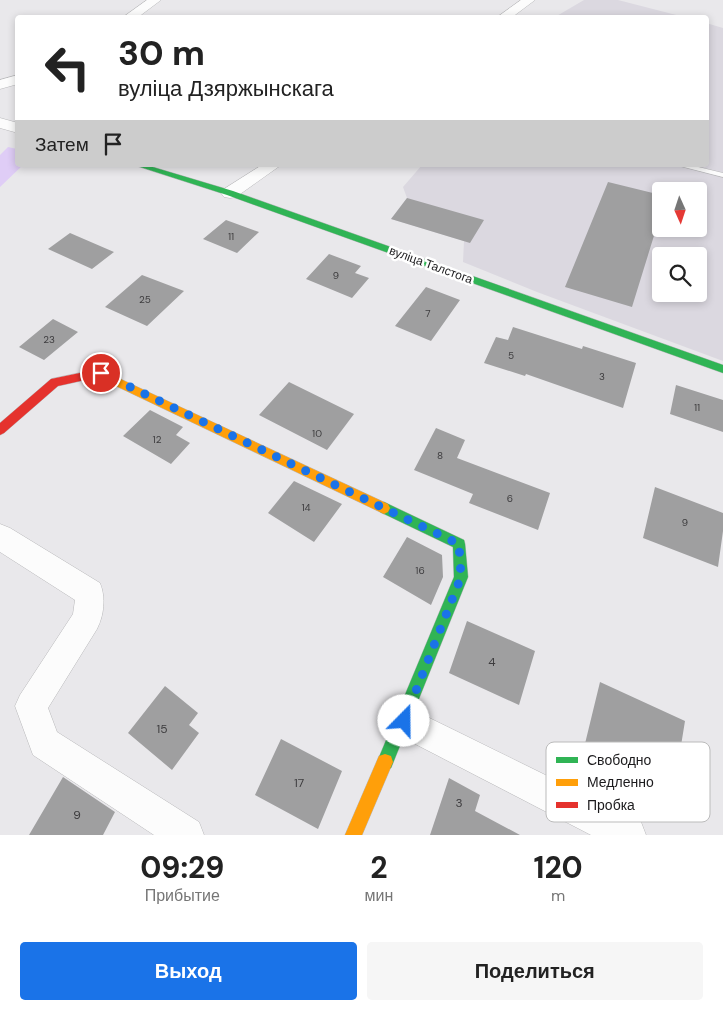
<!DOCTYPE html>
<html lang="ru">
<meta charset="utf-8">
<style>
body{margin:0;font-family:"DM Sans",sans-serif;background:#f6f6f6;color:#222;height:100vh;display:flex;flex-direction:column;font-size:19px;white-space:nowrap}
*{box-sizing:border-box;margin:0}
p{font-size:16px;color:#767676}
.icon{flex:none;width:28px;height:28px;fill:none;stroke:currentColor;stroke-width:2;stroke-linecap:round;stroke-linejoin:round}
.map{position:relative;height:835px;overflow:hidden}
.side{display:flex;flex-direction:column;background:#fff;flex:1}
.side>*{flex:none}
.banner{position:absolute;left:15px;top:15px;width:694px;height:152px;border-radius:5px;box-shadow:0 2px 8px #0003;background:#fff;color:#222;overflow:hidden}
.needle{width:32px;rotate:177deg}
.buttons{position:absolute;left:652px;top:182px;display:grid;gap:10px}
.buttons a{display:grid;place-items:center;width:55px;height:55px;border-radius:5px;background:#fff;box-shadow:0 2px 8px #0003;font-size:25px}
.pin{position:absolute;display:grid;place-items:center;width:42px;height:42px;color:#fff;margin:-21px;border:2px solid #fff;border-radius:50%;box-shadow:0 1px 5px #0007}
.me{position:absolute;width:55px;margin:-28px;rotate:22deg;stroke-linejoin:round;filter:drop-shadow(0 0 4px #0008)}
.turn{display:flex;align-items:center;gap:18px;height:105px;padding:0 20px;font-size:22px}
.turn .icon{width:65px;height:65px;stroke-width:2.5}
.turn b{display:block;font-size:35px;line-height:42px}
.then{display:flex;align-items:center;height:48px;padding:0 20px;background:#0003;gap:10px;font-size:19px}
.eta{display:flex;justify-content:space-evenly;align-items:center;height:85px;text-align:center}
.eta b{font-size:30px;font-weight:700;line-height:35px}
.action{display:flex;gap:10px;margin-top:auto;padding:10px 20px}
.action a{flex:1;height:58px;border-radius:5px;background:#1a73e8;color:#fff;font-size:20px;font-weight:700;line-height:58px;text-align:center}
.action a+a{background:#f6f6f6;color:#222}
.map>svg:first-child{display:block}
.built{fill:#dbd8e0;fill-rule:evenodd}
.water{fill:#dfcdf6}
.building{fill:#9f9fa0}
.lines{fill:none;stroke-linecap:round;stroke-linejoin:round}
.lane-casing{stroke:#b8b8ba;stroke-width:1}
.street-casing{stroke:#b8b8ba;stroke-width:1}
.fast-casing{stroke:#b8b8ba;stroke-width:1}
.slow-casing{stroke:#b8b8ba;stroke-width:1}
.jam-casing{stroke:#b8b8ba;stroke-width:1}
.lane{fill:#fcfcfc;fill-rule:evenodd}
.street{fill:#fcfcfc;fill-rule:evenodd}
.fast{fill:#30b455;fill-rule:evenodd}
.slow{fill:#ff9f0a;fill-rule:evenodd}
.jam{fill:#e5322d;fill-rule:evenodd}
.route{stroke:#1a73e8;stroke-width:9;stroke-dasharray:0 16.2}
.labels{text-anchor:middle;stroke-width:5;stroke-linejoin:round;paint-order:stroke}
.number-label{font-size:10px;fill:#3d3c3e}
.street-label{font-size:12px;fill:#1c1b1d;stroke:#fff}
.near-number-label{font-size:12px;fill:#3d3c3e}
.key{fill:#fff;stroke:#bbb;stroke-width:1}
.key-label{font-size:14px;fill:#1c1b1d}
</style>
<div class="map">
<svg width="723" height="835" viewBox="0 0 723 835">
<rect width="100%" height="100%" fill="#e9e8eb"/>
<path class="built" d="M584 0H618L684 17H555Z
M706 23 723 28V361L537 292 463 262 464 241 391 219 407 198 403 187 422 165H706ZM661 191H699V229H661ZM661 256H699V294H661Z"/>
<path class="water" d="M8 147 17 149 18 165H23L0 187V155Z"/>
<path class="building" d="M608 182 661 195V213L632 307 565 287Z
M407 198 484 220 470 243 391 219Z
M226 220 259 232 237 253 203 239Z
M70 233 114 252 92 269 48 249Z
M329 254 361 266 355 273 369 278 352 298 306 279Z
M142 275 184 291 147 326 105 307Z
M426 287 460 300 431 341 395 326Z
M53 319 78 332 44 360 19 347Z
M513 327 582 349 583 346 636 363 623 408 526 374 525 376 484 363 496 337 508 340Z
M289 382 354 414 327 450 259 415Z
M676 385 723 400V432L670 414Z
M150 410 183 427 176 435 190 443 171 464 123 436Z
M436 428 465 440 457 458 550 493 538 530 469 503 473 494 414 470Z
M294 481 342 504 314 542 268 513Z
M655 487 723 513V531L718 567 643 538Z
M407 537 442 555 443 577 431 605 383 577Z
M467 621 535 651 519 705 449 673Z
M600 682 685 721 672 801 582 756Z
M165 686 198 713 189 725 199 733 172 770 128 733Z
M281 739 342 771 318 829 255 795Z
M63 777 115 812 103 835H29Z
M449 778 480 795 475 811 520 835H430Z"/>
<g class="lines">
<g class="lane-casing">
<path id="lane" d="M676 165H690L723 173V177Z"/>
</g>
<g class="street-casing">
<path id="street" d="M147 0H161L137 18H122Z
M521 0H535L511 18H496Z
M18 75V84L0 89V80Z
M0 118 18 123V133L0 128Z
M262 165H281L236 197 230 198 224 197 221 193 224 189Z
M0 524 10 528 100 583C106 598 104 615 97 629L48 708 57 732 199 822 204 835H154L33 755 15 706 20 695 73 614 75 600 0 552Z
M403 705 641 822 646 835H591L392 732 387 721 392 710Z"/>
</g>
<g class="fast-casing">
<path id="fast" d="M134 165H146L233 191 723 365V373L227 195Z
M384 502 464 540 465 544 468 577 391 768 385 770 379 768 377 762 454 577 453 547 380 512 378 508 380 504Z"/>
</g>
<g class="slow-casing">
<path id="slow" d="M99 369 388 504 390 508 388 512 384 514 380 512 95 376 94 373 95 370Z
M385 754 391 756 393 762 362 835H345L379 756Z"/>
</g>
<g class="jam-casing">
<path id="jam" d="M99 369 103 370 104 373 103 376 58 386 4 433 0 435V423L51 379Z"/>
</g>
<use href="#lane" class="lane"/>
<use href="#street" class="street"/>
<use href="#fast" class="fast"/>
<use href="#slow" class="slow"/>
<use href="#jam" class="jam"/>
</g>
<g class="lines">
<path class="route" d="M101 373 459 544 461 577 404 721"/>
</g>
<g class="labels">
<g class="number-label">
<text x="231" y="240">11</text>
<text x="336" y="279">9</text>
<text x="145" y="303">25</text>
<text x="428" y="317">7</text>
<text x="49" y="343">23</text>
<text x="511" y="359">5</text>
<text x="602" y="380">3</text>
<text x="697" y="411">11</text>
<text x="317" y="437">10</text>
<text x="157" y="443">12</text>
<text x="440" y="459">8</text>
<text x="510" y="502">6</text>
<text x="306" y="511">14</text>
<text x="685" y="526">9</text>
<text x="420" y="574">16</text>
</g>
<g class="street-label">
<text transform="translate(431 265) rotate(20)" y="4">вуліца Талстога</text>
</g>
<g class="near-number-label">
<text x="492" y="666">4</text>
<text x="162" y="733">15</text>
<text x="299" y="787">17</text>
<text x="459" y="807">3</text>
<text x="77" y="819">9</text>
</g>
</g>
<rect x="546" y="742" width="164" height="80" rx="8" class="key"/>
<rect x="556" y="757" width="22" height="6" fill="#30b455"/>
<rect x="556" y="779" width="22" height="7" fill="#ff9f0a"/>
<rect x="556" y="802" width="22" height="6" fill="#e5322d"/>
<g class="key-label">
<text x="587" y="765">Свободно</text>
<text x="587" y="787">Медленно</text>
<text x="587" y="810">Пробка</text>
</g>
</svg>
<div class="buttons">
<a><svg class="needle" viewBox="-14 -14 28 28"><path d="M0-13l5 13h-10z" fill="#e53935"/><path d="M0 13l5-13h-10z" fill="#767676"/></svg></a>
<a><svg class="icon" aria-label="search" viewBox="0 0 24 24"><circle cx="10" cy="10" r="6"/><path d="M15 15l6 6"/></svg></a>
</div>
<div class="pin" style="left:101px;top:373px;background:#d93025"><svg class="icon" aria-label="arrive" viewBox="0 0 24 24"><path d="M6 21V4h12l-3 4 3 4H6"/></svg></div>
<svg class="me" style="left:404px;top:721px" viewBox="-20 -20 40 40"><circle r="19" fill="#fff"/><path d="M0-13L10 11 0 6-10 11z" fill="#1a73e8"/></svg>
<div class="banner">
<div class="turn"><svg class="icon" aria-label="left" viewBox="0 0 24 24"><path d="M17 20v-9H6M10 6l-5 5 5 5"/></svg><div><b>30 m</b>вуліца Дзяржынскага</div></div>
<div class="then">Затем<svg class="icon" aria-label="arrive" viewBox="0 0 24 24"><path d="M6 21V4h12l-3 4 3 4H6"/></svg></div>
</div>
</div>
<section class="side">
<div class="eta">
<div><b>09:29</b><p>Прибытие</p></div>
<div><b>2</b><p>мин</p></div>
<div><b>120</b><p>m</p></div>
</div>
<div class="action"><a>Выход</a><a>Поделиться</a></div>
</section>
